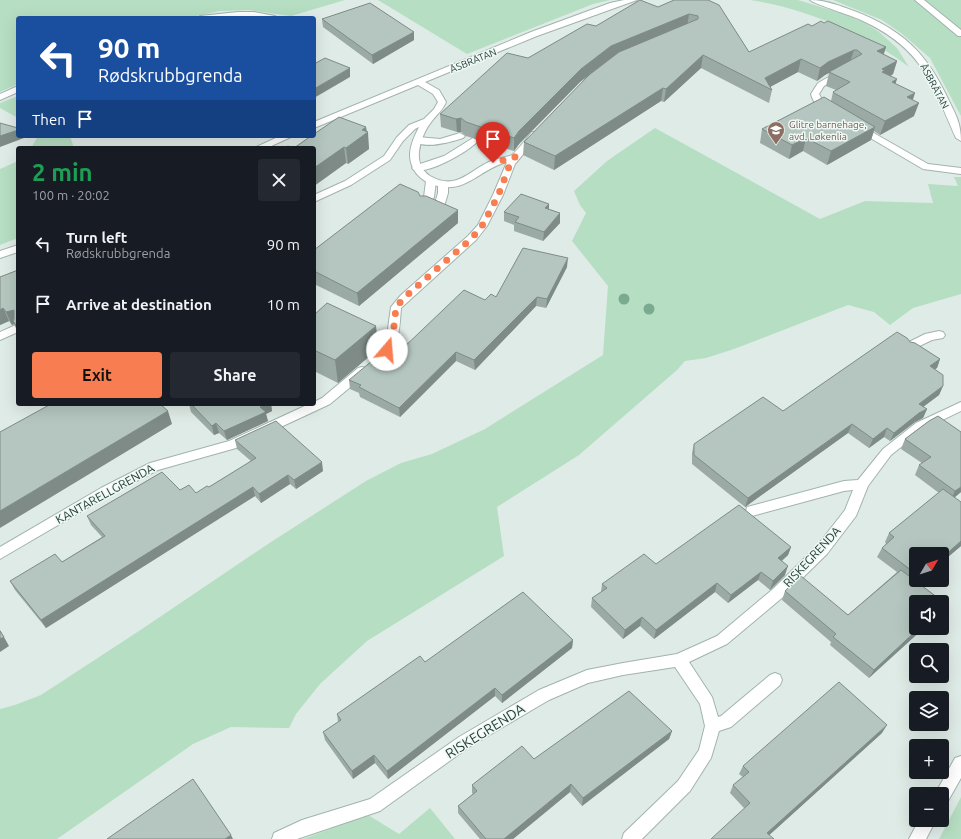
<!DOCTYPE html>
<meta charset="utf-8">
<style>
body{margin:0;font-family:Ubuntu,sans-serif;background:#242831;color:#f1f3f6;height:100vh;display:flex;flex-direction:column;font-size:15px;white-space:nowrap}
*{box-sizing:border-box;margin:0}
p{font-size:13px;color:#9ea1a6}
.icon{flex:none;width:22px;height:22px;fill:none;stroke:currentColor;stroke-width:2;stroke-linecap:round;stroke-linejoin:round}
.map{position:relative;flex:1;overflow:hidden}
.drawer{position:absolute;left:16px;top:146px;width:300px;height:260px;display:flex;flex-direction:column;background:#171b24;border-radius:4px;box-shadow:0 4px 16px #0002}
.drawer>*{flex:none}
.hud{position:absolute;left:16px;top:16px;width:300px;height:122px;border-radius:4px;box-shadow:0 4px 16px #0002;background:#1a4fa0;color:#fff;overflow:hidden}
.needle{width:26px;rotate:51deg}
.buttons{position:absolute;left:909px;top:547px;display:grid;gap:8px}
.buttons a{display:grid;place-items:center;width:40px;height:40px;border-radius:4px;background:#171b24;box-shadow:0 4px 16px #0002;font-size:20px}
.pin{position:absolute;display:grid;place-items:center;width:34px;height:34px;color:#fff;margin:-41px -17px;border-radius:50% 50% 50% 0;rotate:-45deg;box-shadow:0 0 4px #0007}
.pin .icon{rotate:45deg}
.me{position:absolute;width:44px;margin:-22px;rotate:18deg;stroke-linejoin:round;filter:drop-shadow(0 0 3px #0008)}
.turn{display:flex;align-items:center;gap:14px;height:84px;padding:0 16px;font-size:18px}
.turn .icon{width:52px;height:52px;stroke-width:2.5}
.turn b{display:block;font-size:28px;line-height:34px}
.then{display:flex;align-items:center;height:38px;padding:0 16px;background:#0003;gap:8px;font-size:15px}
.round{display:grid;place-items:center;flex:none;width:42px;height:42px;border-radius:4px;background:#242831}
.summary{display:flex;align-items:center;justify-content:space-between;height:68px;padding:0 16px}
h1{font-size:24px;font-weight:700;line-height:30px;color:#1e9e55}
.button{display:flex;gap:8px;margin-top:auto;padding:8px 16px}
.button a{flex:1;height:46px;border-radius:4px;background:#f87d50;color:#111;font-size:16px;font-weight:700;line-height:46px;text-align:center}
.button a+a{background:#242831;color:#f1f3f6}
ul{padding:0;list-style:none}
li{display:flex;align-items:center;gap:12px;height:60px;padding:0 16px}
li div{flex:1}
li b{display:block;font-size:15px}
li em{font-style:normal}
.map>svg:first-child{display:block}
.green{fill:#b6dec2}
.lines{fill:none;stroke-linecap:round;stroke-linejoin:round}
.lane-casing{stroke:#a2b3ad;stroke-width:2}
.street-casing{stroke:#a2b3ad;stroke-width:2}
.lane{fill:#fff;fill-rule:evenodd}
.street{fill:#fff;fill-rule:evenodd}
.tree{fill:#7aaa8f}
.wall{fill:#9baaa4}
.shaded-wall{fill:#7e8b86}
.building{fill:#b4c6bf;stroke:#7e8b86}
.route{stroke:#f87d50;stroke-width:7;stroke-dasharray:0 12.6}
.labels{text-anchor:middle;stroke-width:3;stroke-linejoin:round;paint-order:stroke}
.far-street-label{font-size:10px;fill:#1f3c35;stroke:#eff8f4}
.far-education-label{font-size:10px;fill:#785e54;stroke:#eff8f4;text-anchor:start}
.street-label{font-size:12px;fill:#1f3c35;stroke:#eff8f4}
.near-street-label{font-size:14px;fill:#1f3c35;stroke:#eff8f4}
</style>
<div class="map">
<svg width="961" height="839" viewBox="0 0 961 839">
<rect width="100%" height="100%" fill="#dfebe6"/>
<path class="green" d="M0 0H345L291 16 249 10 219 11 188 18H18V84L0 92Z
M378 0H610L593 4 467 54Z
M750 0H798L847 15 865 23 879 32 897 48 909 67C866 34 804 8 750 0Z
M833 0H961V116L930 58 901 33 882 20Z
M18 96V118L0 108V103Z
M655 128 820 219 865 201 933 203 928 184 958 186 954 177H961V294L913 308 890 325 874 312 848 305 734 349 706 358 685 361 677 370 579 455 497 507 504 556 367 641 320 684 296 714 289 728 231 727 193 744 57 839H0V709L15 705 41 695 142 629 271 542 366 481 401 463 432 454 485 429 603 355 608 286 572 241 586 213 580 205 574 191 607 161Z
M38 136H70L74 148H31Z
M18 161V238L0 245V169Z
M961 797V839H939Z
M430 808 455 839H303L368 815 399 834Z"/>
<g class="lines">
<g class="lane-casing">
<path id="lane" d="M841 70 844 71 845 73 844 75 824 86 819 94 824 103 834 111 830 114C821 111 813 103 811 94L818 83Z
M858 124 928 164 961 168V174L923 169 855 129 854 127 855 125Z
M460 133 465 136 463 138C451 142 423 150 413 140L418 137 440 139Z
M473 138 478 141 476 143C465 153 429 174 414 170L412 168 414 166 444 156Z
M431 178 436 181 434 197 428 208H422L420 206 424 197 426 181Z
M443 182 448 185V193L443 210 438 213 433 210 438 193V185Z
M939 331 943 332 945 335 943 338 932 340 911 350 907 349 905 346 907 343 925 334Z"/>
</g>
<g class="street-casing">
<path id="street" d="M624 0H637L537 36 425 82 439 90 446 102C443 110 437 114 432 121 425 129 420 142 419 152 418 162 422 171 430 176 457 191 468 171 491 161 497 158 506 158 512 155 515 153 528 137 532 132H538L540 134 515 164 503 195 487 226 476 240 401 308C399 333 400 345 380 362H372L370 359 382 348 387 336 391 307 401 295 468 236 478 225 493 195 507 162C479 169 466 195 434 185 427 183 421 179 416 173 405 158 411 143 419 127L415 129 403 141 390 160 351 185 314 202V195L345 181 384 156 397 137 409 125 424 119 434 109 438 102 433 94 418 85 314 128V122L531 32 610 3Z
M810 0C826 0 840 6 854 11 903 30 927 53 949 101 956 115 961 124 961 141L956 138C931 81 922 48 861 20 851 15 816 5 810 0Z
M915 0H924L961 30V36H958Z
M238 12H254L275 16 276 18 238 16 199 18 200 16Z
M18 86V92L0 100V94Z
M280 136H293L267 148H254Z
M18 245V252L0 258V251Z
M18 324V332L0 340V332Z
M362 367 366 368 368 371 366 374 330 404 236 448 158 470 111 494 0 559V547L101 488 150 463 229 441 309 404H314V402L322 398 358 368Z
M961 402V411L924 429 891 455 868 486 856 516 827 554 783 597 727 644 689 662 712 697 718 717 721 716 770 675 775 673 780 675 782 680 780 685 731 727 719 731 711 758 690 791 642 839H622L624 833 678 781 699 750 705 726 700 704 675 667 623 675 588 683 549 700 469 747 380 811 297 839H272L274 833 302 820 370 799 459 737 539 690 587 670 623 663 677 654 717 636 773 589 817 546 845 510 853 490 844 491 752 516 747 515 746 511 747 507 844 481 858 480 883 449 916 423Z
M961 756V778L948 801 942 804V794H935L955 758Z
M919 820H936L926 839H909Z"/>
</g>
<use href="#lane" class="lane"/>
<use href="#street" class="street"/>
</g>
<g class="tree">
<circle cx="624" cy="299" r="5.5"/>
<circle cx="649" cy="309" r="5.5"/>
</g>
<path class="wall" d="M708 0 749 52 812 26 886 47 883 54 897 61 893 74 891 76 896 84 913 100 914 116 880 135 874 131 871 140 827 165 803 151 789 159 760 143 762 129 831 101 833 92 836 90 826 86 829 73 825 75 817 81 798 72 770 87 772 90 769 103 701 68 664 102 661 101 554 170 523 155 524 142 610 59 580 82 519 144 514 151 466 136 461 132H457L441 127 440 114 528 58 596 26 658 7Z
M322 19 414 32V40L373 64 323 27Z
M366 127 369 149 348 164 346 163 314 186V148Z
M420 196 458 223 359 306 314 284V250Z
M549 204V210L560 213V223L543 241 514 231V225L504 221V212Z
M567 267 546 308 536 306 475 370 456 361 400 417 360 397 359 393 350 389 349 380 400 351 485 300 496 297Z
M18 270V333L14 324 12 325 9 321 0 325V277Z
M314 315 376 326 378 349 338 383 314 371Z
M910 342 940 359 937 368 934 369 943 386 939 395 923 407 927 409 923 418 915 422 890 441 884 437 869 448 848 433 745 507 692 464V453L694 444 783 411Z
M189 404H271L272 411 266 414 268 421 227 440 219 433 214 435 191 412Z
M929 421 961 492 954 498 961 502V546L942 562 916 554V580H922L918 583 946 604 942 610V602L869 678 830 645 831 642 782 600 785 591 848 615 897 572 877 557 882 548 886 544 885 542 889 533 939 493 915 475 919 465 922 463 901 449 905 439Z
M235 440 323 471 296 489 290 484 261 503 255 496 46 628 15 590 10 581 62 562 102 537 91 525 87 516 180 490 196 493 209 487 251 461 237 449Z
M791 547 788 555 782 561 785 575 770 590 758 580 728 603 715 592 654 639 640 626 623 639 591 607 592 598 601 592 602 584 656 564Z
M573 640 572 648 502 703 495 696 388 779 375 763 353 779 325 740 323 732 338 722 337 714 425 662Z
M672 731 669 739 582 806 570 792 513 839H480L458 813V806L473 794 472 793V785L534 759Z
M882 733 769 835 730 793 733 785 743 777 739 774 743 766Z"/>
<path class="shaded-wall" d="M689 14 687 27 610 59 580 82 519 144 514 151V138L519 131 581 69 611 46Z
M414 32V40L373 64 372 55Z
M886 47 882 60 877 51Z
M854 50 850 62 825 75 817 81 820 68 828 62Z
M703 55 701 68 664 102 666 89Z
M801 59 798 72 768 88 765 78Z
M897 61 893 74 882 80V69Z
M350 68V77L314 98V89Z
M897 79 893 92 892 82Z
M663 88 661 101 554 170 555 156Z
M915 93 911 106 907 97Z
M919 103 914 116 880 135 885 121Z
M461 118V132H457L456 119Z
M366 127 367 133 368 132 369 149 348 164 346 148 362 130Z
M875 127 871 140 827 165 831 151Z
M18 130V136H24V138L0 147V136Z
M806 138 803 151 789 159 792 145Z
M344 147 346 163 314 186V168Z
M549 204V213L545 208Z
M458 210V223L359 306 357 293Z
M560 213V223L543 241 544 232Z
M568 258 567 267 546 308 547 299Z
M537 297 536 306 475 370 474 360Z
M3 308 9 321 0 325V310Z
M14 310 15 324 13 321 14 324 12 325 6 312Z
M376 326 378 349 338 383 335 360Z
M456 352V361L400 417 399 408Z
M940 359 937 368 926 375 930 366Z
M943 386 939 395 915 413 919 404Z
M265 404H271L272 411 266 414 268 421 227 440 224 431Z
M927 409 923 418 915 422 890 441 894 433 919 413Z
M168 411 172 424 0 528V511Z
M216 423 219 433 214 435 212 426Z
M852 424 848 433 745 507 748 498Z
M887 428 884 437 869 448 873 439Z
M322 462 323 471 296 489 294 480Z
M288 475 290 484 261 503 259 494Z
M253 487 255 496 46 628 41 620Z
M961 487V492L950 501 955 491Z
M961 541V546L942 562V558Z
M791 547 788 555 775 566 778 558Z
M788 566 785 575 770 590 773 581Z
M761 572 758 580 728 603 731 595Z
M918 580H922L915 586Z
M717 583 715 592 654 639 656 630Z
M642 617 640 626 623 639 625 630Z
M919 628H924L869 678 874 670Z
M0 630 9 646 0 652Z
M573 640 572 648 502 703V695Z
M495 688V696L388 779 387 771Z
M887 725 882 733 765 839 767 833Z
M672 731 669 739 582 806 583 798Z
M374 755 375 763 353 779 352 771Z
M571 784 570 792 513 839H504Z
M231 835 233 839H225Z"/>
<path class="building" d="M640 0 658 7 674 0H708L719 5 749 52 808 24 812 26 821 21 824 23 828 21 886 47 877 51 897 61 882 69 885 71 882 72 897 79 892 82 915 93 907 97 919 103 885 121 834 93 833 92 850 82 829 72 862 54 857 50H854L828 62 820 68 801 59 765 78 772 90 703 55 666 89 663 88 555 156 524 142 589 75 619 52 698 19V16L689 14 611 46 581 69 519 131 514 138 466 122 461 118 456 119 440 114 507 53 528 58 587 24 596 26Z
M370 3 414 32 372 55 322 19Z
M325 58 350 68 314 89V64Z
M824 97 875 127 831 151 806 138 792 145 762 129Z
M339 117 366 127 362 130 368 132 346 148 344 147 314 168V148H294L311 136H314V134Z
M0 123 18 128V130L0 136Z
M288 146 293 148H284Z
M400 184 418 192 420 196H426L458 210 357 293 314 271V250Z
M521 194 549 204 545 208 560 213 544 232 515 222 519 217 504 212Z
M523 248 568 258 547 299 537 297 474 360 456 352 399 408 359 387 361 385 349 380 390 346 400 351 464 290 485 300 491 294 496 297Z
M18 270V328L13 321 14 319V310L6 312 3 308 0 310V277Z
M327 303 376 326 335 360 314 350V315Z
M897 332 907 338 910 342 915 343 940 359 930 366 943 375V386L919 404 927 409 919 413 894 433 887 428 873 439 852 424 748 498 694 455V444L763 397 783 411Z
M51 404H160L168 411 0 511V432Z
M191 404H265L260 407 266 412 224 431 216 423 212 426Z
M938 416 961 432V487L955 491 919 465 931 457 905 439 929 421Z
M276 421 322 462 294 480 288 475 259 494 253 487 41 620 10 581 55 554 62 562 105 536 87 516 162 472 180 490 189 485 196 493 207 486 209 487 256 458 235 440Z
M943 489 961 502V541L942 558V554H916V574L882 548 894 537 889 533Z
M739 505 791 547 778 558 788 566 773 581 761 572 731 595 717 583 656 630 642 617 625 630 592 598 607 588 602 584 644 554 656 564Z
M901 570 946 604 942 607V602H916V628H919L874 670 833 637 836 634 785 591 801 576 848 615Z
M523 592 573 640 502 695 495 688 387 771 374 755 352 771 323 732 341 720 337 714 420 656 425 662Z
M0 631 4 637 0 639Z
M839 682 887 725 767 833 774 839H711L750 803 733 785 749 772 743 766Z
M629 691 672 731 583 798 571 784 504 839H486L458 806 477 791 472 785 522 746 534 759Z
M193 779 231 835 225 839H107Z"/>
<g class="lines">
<path class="route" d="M387 350 393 336 396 307 405 297 472 238 482 226 498 196 510 164 515 157 493 163"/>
</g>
<defs>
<g id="school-pin" transform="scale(0.9)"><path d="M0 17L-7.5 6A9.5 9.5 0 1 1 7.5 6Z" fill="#8d6e63" stroke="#eff8f4"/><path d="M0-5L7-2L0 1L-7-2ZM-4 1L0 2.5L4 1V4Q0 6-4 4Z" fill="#fff"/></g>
</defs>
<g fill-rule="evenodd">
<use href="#school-pin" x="776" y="130"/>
</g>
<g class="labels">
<g class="far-street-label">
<text transform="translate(473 60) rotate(-22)" y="4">ÅSBRÅTAN</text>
<text transform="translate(935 86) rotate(62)" y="4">ÅSBRÅTAN</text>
</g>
<g class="far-education-label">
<text x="789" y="128">Glitre barnehage,<tspan x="789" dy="12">avd. Løkenlia</tspan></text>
</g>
<g class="street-label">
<text transform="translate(105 494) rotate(-29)" y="4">KANTARELLGRENDA</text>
<text transform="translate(812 557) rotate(-47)" y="4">RISKEGRENDA</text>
</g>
<g class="near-street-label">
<text transform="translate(485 731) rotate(-32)" y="5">RISKEGRENDA</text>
</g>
</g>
</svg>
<div class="buttons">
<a><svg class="needle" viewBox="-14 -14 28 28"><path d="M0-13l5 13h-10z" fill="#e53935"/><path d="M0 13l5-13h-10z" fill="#9ea1a6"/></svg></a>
<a><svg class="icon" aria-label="sound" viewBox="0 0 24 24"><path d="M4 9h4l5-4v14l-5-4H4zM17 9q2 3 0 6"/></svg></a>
<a><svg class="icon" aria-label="search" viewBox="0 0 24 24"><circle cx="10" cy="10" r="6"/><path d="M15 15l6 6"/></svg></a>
<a><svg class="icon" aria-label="layers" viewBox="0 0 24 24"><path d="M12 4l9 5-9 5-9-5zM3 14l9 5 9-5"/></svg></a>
<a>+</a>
<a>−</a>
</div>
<div class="pin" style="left:493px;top:163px;background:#d93025"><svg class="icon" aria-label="arrive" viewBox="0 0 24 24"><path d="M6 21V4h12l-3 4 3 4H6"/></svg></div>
<svg class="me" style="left:387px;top:350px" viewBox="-20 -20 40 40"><circle r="19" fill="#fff"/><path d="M0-13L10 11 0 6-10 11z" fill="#f87d50"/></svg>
<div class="hud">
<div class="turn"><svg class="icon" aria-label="left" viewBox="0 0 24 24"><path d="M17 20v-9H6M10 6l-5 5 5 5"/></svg><div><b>90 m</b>Rødskrubbgrenda</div></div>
<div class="then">Then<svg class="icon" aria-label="arrive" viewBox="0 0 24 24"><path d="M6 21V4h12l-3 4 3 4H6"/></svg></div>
</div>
<section class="drawer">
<div class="summary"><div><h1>2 min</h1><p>100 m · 20:02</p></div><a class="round"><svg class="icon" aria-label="close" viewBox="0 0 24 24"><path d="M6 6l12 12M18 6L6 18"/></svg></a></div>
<ul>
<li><svg class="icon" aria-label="left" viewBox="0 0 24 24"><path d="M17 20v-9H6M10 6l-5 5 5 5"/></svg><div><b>Turn left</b><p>Rødskrubbgrenda</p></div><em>90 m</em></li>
<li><svg class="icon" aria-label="arrive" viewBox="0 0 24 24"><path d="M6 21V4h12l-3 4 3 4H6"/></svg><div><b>Arrive at destination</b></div><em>10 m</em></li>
</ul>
<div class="button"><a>Exit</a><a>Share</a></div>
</section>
</div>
